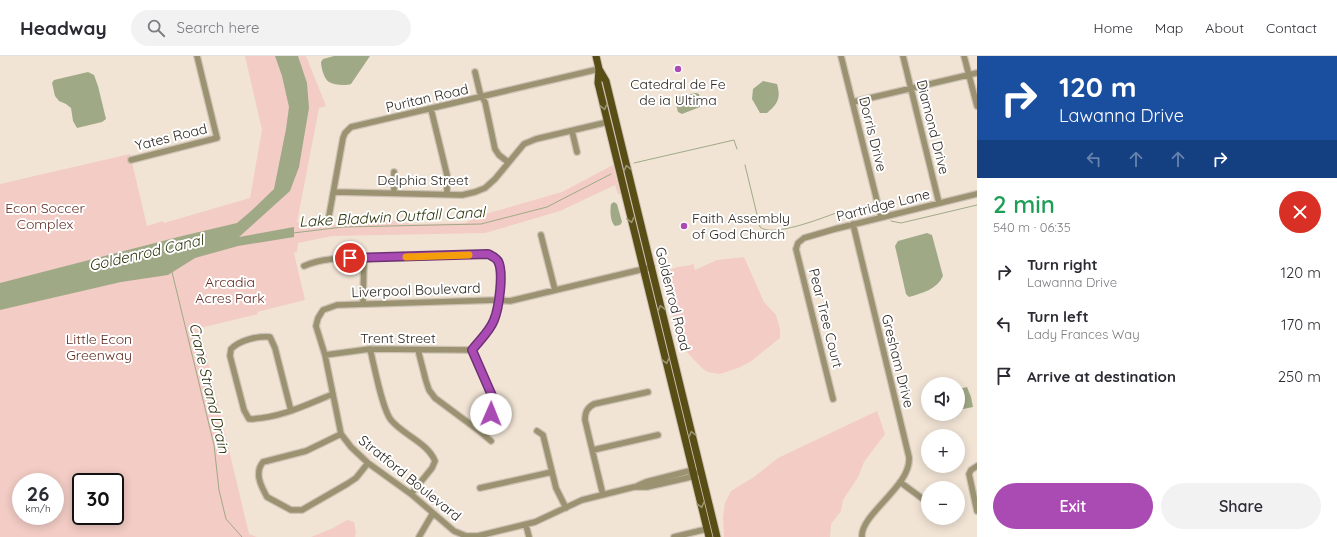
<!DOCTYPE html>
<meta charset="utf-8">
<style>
body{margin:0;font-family:Quicksand,sans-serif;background:#f2f2f3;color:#2b2b33;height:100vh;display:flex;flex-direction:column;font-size:15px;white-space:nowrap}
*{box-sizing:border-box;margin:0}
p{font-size:13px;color:#7c7c81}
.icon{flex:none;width:22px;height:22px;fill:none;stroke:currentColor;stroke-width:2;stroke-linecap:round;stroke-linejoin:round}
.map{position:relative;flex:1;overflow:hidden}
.details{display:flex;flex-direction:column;background:#fff;width:360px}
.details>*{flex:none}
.guide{background:#1a4fa0;color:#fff;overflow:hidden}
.buttons{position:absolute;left:921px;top:321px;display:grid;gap:8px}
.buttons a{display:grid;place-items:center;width:44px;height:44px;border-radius:50%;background:#fff;box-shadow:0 2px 10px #0003;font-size:20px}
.speed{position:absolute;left:12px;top:417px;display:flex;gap:8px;font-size:20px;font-weight:700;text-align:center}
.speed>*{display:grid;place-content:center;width:52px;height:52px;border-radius:50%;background:#fff;box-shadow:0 2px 10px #0003;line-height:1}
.speed small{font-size:10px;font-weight:400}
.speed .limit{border:2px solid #111;border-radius:6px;background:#fff;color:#111}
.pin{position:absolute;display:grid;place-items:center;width:34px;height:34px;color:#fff;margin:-17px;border:2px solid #fff;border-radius:50%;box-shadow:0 1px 4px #0007}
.me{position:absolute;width:44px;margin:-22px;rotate:1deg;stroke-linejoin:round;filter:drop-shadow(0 0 3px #0008)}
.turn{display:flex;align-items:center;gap:14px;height:84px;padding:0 16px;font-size:18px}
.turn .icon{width:52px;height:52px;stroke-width:2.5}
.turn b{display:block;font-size:28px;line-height:34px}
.lanes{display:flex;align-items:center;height:38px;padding:0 16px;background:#0003;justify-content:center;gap:20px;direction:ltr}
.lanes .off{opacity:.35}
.round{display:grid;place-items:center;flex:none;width:42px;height:42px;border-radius:21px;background:#f2f2f3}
.head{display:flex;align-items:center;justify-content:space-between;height:68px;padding:0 16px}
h1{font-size:24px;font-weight:600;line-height:30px;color:#1e9e55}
.button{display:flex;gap:8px;margin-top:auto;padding:8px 16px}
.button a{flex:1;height:46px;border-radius:24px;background:#aa4bb4;color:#fff;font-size:16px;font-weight:600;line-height:46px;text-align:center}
.button a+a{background:#f2f2f3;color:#2b2b33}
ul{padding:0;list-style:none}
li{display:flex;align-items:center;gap:12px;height:52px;padding:0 16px}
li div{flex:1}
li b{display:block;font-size:15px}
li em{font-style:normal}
header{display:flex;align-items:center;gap:24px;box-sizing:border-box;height:56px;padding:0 20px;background:#fff;border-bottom:1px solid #e1e1e2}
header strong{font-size:19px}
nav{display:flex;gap:22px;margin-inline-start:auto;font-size:14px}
.search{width:280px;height:36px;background:#f2f2f3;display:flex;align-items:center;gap:10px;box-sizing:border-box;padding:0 14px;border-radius:22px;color:#7c7c81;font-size:15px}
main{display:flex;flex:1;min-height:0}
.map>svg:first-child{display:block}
.green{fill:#f2ccc5;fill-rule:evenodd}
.water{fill:#a0a986}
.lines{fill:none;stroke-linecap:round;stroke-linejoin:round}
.stream{stroke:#a0a986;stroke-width:1}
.minor-casing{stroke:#cdc2b4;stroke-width:8}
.major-casing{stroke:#cdc2b4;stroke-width:9}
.minor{stroke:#9a9270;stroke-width:5.5}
.major{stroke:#594d16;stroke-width:7}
.oneway{stroke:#9b9473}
.route-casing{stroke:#6e3175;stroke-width:10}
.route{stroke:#aa4bb4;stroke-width:7}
.slow{stroke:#f59e0b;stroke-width:7}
.poi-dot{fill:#aa4bb4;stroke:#fff;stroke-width:1.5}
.labels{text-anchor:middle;stroke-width:4;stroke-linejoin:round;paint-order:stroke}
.poi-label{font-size:14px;fill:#2b2620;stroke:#fff}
.street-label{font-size:14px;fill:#2b2620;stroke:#fff}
.park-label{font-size:14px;fill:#622d24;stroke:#fff}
.water-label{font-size:15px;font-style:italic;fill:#2b3308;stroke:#fff}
</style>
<header>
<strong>Headway</strong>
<div class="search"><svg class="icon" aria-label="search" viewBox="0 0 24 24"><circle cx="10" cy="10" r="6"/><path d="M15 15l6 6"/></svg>Search here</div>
<nav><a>Home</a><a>Map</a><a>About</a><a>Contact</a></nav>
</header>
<main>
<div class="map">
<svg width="977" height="481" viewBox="0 0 977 481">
<rect width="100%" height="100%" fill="#f1e4d5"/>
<path class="green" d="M245 0H306L326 50 319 52 297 166 322 171 352 166 388 164 412 168 465 167 482 159 562 136 613 109 620 138H618L615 129 560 155 485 177 332 180 298 187 297 196 294 197 305 244 257 256 258 258 200 272 249 478 257 481H0V128L130 98 147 170 163 165 164 167 250 142 262 74ZM21 426H55V460H21ZM81 426H115V460H81Z
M744 201 764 246 776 259 780 273V282L750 306 738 312 720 318 708 316 703 313 678 287 672 250 661 216 678 211 691 209 693 207 695 214 717 204Z
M877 355 885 378 864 406 858 421 843 444 841 455 831 468 830 481H724L723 461 725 447 731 435 754 421 778 402Z
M347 464 354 466 356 476 355 481H311L333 472Z"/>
<path class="water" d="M275 0H298L307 27 309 52 299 111 290 135 239 181 294 171V181L238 190 195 202 168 219 121 226 0 254V227L182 180 237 167 251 155 274 133 286 73 289 51 282 20Z
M334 0H370L351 28C345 30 334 29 329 26 324 23 321 11 321 6L323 3Z
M88 16 94 19 98 30 106 63 102 66 77 72 73 65 71 52 66 48 59 45 55 40 52 27 54 24Z
M763 25 777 28C781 42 778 48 767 57H760L752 43 753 33Z
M696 37 699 38 701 48 700 51 682 58 678 56 675 44 677 41Z
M614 146 617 148 622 166 620 169 615 170C610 165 610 154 611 148Z
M927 177 932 179 943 220C937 233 923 237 909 241L906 238 895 190 898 185Z
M967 331 971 341 973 351 958 354V333Z"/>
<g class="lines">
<path class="stream" d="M634 107 734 84 737 93
M745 109 760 171C772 182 822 162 836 157 844 155 853 154 861 153
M891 165 901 167 977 149
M293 177 343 171 481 168 547 151 611 118
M172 216 214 389 219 434 226 463 242 481"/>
<g class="minor-casing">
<path id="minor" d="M841 0 881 161
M903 0 939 147
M964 0 977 50
M475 16 480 37 485 46 495 93 499 99 508 106
M853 46 977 17
M431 53 447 119V138
M572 75 577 96
M131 104 217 82 197 0
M394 116V137
M335 136 462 139 475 136 485 132 495 123 524 88 536 83 608 66
M329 160 343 82 345 77 351 71 599 13
M853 168 909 401C912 430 860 458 862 481
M541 179 555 234
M304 210C327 200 350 203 374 202 412 201 450 200 488 198 492 200 495 201 498 205 504 216 499 252 494 264 490 275 479 285 472 294L493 342 491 358 478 374
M652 211 510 245 498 244 337 249 323 254 318 262 316 270 325 299 341 378 351 391 368 407 411 438 454 475 466 480H478L535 466 582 444 634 431H647L691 421 692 418 696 417
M363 247 364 203
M370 293C374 308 382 353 391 364 403 379 427 386 435 405L432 412 411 438
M418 294 426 325 429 334 435 342 478 374 491 385
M325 299 370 293 472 294
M833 343 796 193 798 187 804 182 835 173 977 138
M291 355 275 292 270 281C257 280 240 284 231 293L230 300 244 354 249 363C278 363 306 349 333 338
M537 375 543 379 556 432 566 452
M341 378 306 395 263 406C254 417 261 430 267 441L291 454H302L347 428 356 422 368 407
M593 394 658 379
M977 410 971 414 969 418 977 455
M900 426 923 443
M637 430 646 426 689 415 692 418
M480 432 552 416
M603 439 585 364C585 356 587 352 594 348L648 336
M526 469 529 481
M419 481 433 457
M674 481 707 473"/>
</g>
<g class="major-casing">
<path id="major" d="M596 0 599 13 598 27 709 481
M599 13 606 25 717 481"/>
</g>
<use href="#minor" class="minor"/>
<use href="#major" class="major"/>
</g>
<defs><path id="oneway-chevron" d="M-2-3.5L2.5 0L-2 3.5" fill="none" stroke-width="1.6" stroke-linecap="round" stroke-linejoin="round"/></defs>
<g class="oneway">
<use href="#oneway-chevron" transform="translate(604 51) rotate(77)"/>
<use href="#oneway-chevron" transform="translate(627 112) rotate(-104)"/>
<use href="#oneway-chevron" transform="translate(631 164) rotate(77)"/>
<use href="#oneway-chevron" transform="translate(661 252) rotate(-104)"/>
<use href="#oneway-chevron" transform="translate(666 305) rotate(76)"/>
<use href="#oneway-chevron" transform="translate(692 378) rotate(-104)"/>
<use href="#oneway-chevron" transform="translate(701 449) rotate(76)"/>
</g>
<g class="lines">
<g class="route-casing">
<path id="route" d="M350 202 488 198C492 200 495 201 498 205 504 216 499 252 494 264 490 275 479 285 472 294L493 342 491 358"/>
</g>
<use href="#route" class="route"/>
<path class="slow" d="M406 201 469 199"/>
</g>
<g class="poi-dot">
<circle cx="678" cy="13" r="4"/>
<circle cx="684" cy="170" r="4"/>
</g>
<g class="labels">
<g class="poi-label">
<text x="678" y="33">Catedral de Fe<tspan x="678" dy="16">de ia Ultima</tspan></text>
<text x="692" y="167" text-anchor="start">Faith Assembly<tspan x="692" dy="16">of God Church</tspan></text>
</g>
<g class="street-label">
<text transform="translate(427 42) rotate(-13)" y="5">Puritan Road</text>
<text transform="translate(933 71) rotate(76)" y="5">Diamond Drive</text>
<text transform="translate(873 78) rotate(76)" y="5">Dorris Drive</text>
<text transform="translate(171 81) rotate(-14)" y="5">Yates Road</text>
<text x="423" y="129">Delphia Street</text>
<text transform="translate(883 149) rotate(-14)" y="5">Partridge Lane</text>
<text transform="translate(416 234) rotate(-2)" y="5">Liverpool Boulevard</text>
<text transform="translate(673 243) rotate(76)" y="5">Goldenrod Road</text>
<text transform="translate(826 262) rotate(76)" y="5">Pear Tree Court</text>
<text x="398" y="287">Trent Street</text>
<text transform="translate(898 305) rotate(76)" y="5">Gresham Drive</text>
<text transform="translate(410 422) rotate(39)" y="5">Stratford Boulevard</text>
</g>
<g class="park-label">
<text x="45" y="157">Econ Soccer<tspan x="45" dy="16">Complex</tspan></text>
<text x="230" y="231">Arcadia<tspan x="230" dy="16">Acres Park</tspan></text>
<text x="99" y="288">Little Econ<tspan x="99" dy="16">Greenway</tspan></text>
</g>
<g class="water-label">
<text transform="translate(392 161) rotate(-3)" y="5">Lake Bladwin Outfall Canal</text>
<text transform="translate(146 197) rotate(-13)" y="5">Goldenrod Canal</text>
<text transform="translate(209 332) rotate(77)" y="5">Crane Strand Drain</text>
</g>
</g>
</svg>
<div class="buttons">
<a><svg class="icon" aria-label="sound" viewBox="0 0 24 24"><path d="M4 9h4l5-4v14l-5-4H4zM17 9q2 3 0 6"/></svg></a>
<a>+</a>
<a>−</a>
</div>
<div class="speed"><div>26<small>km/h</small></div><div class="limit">30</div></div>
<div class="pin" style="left:350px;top:202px;background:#d93025"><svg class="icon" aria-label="arrive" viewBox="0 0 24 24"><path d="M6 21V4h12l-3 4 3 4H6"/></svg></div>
<svg class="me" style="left:491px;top:358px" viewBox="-20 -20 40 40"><circle r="19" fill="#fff"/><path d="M0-13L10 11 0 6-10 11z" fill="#aa4bb4"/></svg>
</div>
<section class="details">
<div class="guide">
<div class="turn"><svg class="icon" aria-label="right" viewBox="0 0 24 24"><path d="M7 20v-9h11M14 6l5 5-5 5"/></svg><div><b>120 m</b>Lawanna Drive</div></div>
<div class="lanes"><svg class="icon off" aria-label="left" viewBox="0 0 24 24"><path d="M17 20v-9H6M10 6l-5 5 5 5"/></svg><svg class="icon off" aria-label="ahead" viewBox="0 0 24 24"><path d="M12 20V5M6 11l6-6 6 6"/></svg><svg class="icon off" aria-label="ahead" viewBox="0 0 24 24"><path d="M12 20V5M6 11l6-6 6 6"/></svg><svg class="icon" aria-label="right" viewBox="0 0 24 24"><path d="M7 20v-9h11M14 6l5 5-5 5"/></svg></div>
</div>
<div class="head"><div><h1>2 min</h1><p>540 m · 06:35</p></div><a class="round" style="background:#d93025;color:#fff"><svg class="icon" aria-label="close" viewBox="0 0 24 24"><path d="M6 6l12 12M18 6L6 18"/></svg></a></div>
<ul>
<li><svg class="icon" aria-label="right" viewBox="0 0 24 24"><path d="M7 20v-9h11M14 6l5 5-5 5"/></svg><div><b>Turn right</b><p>Lawanna Drive</p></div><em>120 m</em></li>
<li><svg class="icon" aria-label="left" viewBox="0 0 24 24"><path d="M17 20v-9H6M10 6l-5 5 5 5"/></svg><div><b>Turn left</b><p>Lady Frances Way</p></div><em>170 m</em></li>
<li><svg class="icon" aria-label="arrive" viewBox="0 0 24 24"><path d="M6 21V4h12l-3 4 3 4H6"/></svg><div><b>Arrive at destination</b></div><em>250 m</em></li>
</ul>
<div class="button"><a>Exit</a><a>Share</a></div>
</section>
</main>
